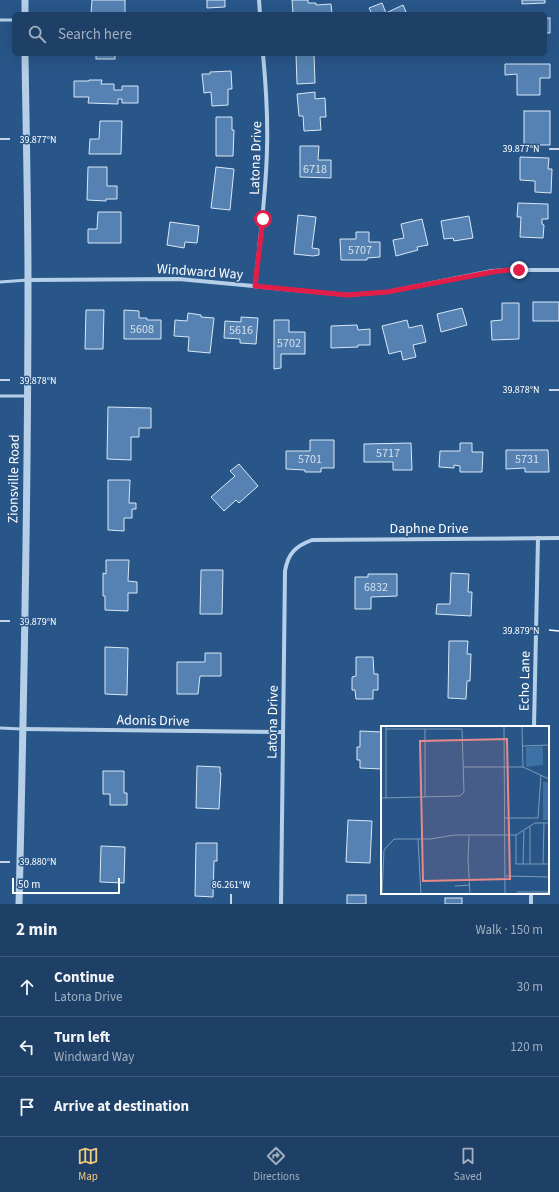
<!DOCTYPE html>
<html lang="en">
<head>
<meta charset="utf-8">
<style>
  :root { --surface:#1e4067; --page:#26476d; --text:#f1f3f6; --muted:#a1afc0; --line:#3c597b; --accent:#f1ca7c }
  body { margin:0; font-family:"Source Sans 3",sans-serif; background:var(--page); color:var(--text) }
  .scale { position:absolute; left:12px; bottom:10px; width:108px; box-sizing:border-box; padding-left:4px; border:2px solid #fff; border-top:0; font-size:11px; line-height:14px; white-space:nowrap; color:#fff; -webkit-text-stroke:3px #285689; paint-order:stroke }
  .stop { position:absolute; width:12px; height:12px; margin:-9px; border:3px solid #e11d48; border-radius:50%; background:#fff }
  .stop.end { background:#e11d48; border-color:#fff; box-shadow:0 1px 4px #0008 }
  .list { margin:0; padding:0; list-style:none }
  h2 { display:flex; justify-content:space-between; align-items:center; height:52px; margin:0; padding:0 16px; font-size:17px }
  h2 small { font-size:13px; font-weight:400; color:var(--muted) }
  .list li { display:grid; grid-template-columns:26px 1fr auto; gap:12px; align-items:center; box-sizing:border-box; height:60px; padding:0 16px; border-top:1px solid var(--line) }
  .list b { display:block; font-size:15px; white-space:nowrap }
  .list p { margin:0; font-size:13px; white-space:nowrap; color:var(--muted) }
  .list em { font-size:13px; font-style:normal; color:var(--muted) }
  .icon { flex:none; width:22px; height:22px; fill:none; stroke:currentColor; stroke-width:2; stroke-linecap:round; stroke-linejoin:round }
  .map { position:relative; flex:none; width:559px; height:904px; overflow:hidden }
  .search { position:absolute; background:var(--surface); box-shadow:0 4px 16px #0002; left:12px; right:12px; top:12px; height:44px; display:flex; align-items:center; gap:10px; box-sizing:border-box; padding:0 14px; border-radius:6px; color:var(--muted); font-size:15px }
  .sheet { height:232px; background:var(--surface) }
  nav { display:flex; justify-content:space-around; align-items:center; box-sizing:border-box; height:56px; border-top:1px solid var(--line); background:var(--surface); font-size:11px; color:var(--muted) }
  nav a { display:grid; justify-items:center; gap:2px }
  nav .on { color:var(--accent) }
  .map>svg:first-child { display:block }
  .building { fill:#5582b2; stroke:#d9e8f7 }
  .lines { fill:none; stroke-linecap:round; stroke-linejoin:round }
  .service { stroke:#b5cfe9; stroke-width:3 }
  .minor { stroke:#b5cfe9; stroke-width:4 }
  .tertiary { stroke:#b5cfe9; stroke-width:7 }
  .route { stroke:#e11d48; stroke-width:5 }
  .ticks { fill:none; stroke:#fff; stroke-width:1.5 }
  .labels { text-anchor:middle; stroke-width:3; stroke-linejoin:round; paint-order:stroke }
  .number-label { font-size:12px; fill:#d4e0ec }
  .street-label { font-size:14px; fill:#fff; stroke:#285689 }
  .inset-road { fill:none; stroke:#7e9ab8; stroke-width:1 }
  .view { fill:#e88989; fill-opacity:0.15; stroke:#e88989; stroke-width:2 }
  .inset-edge { fill:none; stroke:#fff; stroke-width:2 }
  .ticks-label { font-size:10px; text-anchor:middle; fill:#fff; stroke:#285689; stroke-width:3; stroke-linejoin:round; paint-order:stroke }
</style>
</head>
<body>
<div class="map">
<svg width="559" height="904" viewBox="0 0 559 904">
  <rect width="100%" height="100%" fill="#285689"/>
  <g class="building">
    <path d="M92,0H125V14H91Z"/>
    <path d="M207,0H225V7L207,8Z"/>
    <path d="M292,0H308V3H316V5L331,4L332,14H293Z"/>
    <path d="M522,0H545V3L522,4Z"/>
    <path d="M382,3L386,13L403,5L407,14H372L369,8Z"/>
    <rect x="545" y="18" width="5" height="15"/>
    <rect x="96" y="54" width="19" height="5"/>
    <path d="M296,54H314L315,83L297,84Z"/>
    <path d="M505,64H550V78H540V95H517V74L505,75Z"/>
    <path d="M231,71L232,89H228V105L212,106L211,92L204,93L202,74H210V72Z"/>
    <path d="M89,80H102L101,84H114V90H122V86H138V103H122V99H118V104L88,103L89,97H74V81H89Z"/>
    <path d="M315,92V99L325,98L326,117H320L321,130L304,131L303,116H299L297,94Z"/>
    <rect x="524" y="111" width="26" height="34"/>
    <path d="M216,117H232V130H234L233,156H216Z"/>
    <path d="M100,121H122L121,154H89L90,139H99Z"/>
    <path d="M300,146H319L318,160H331V178L300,177Z"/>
    <path d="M520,157L549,158L548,169H552L551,193L535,192V181L520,180Z"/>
    <path d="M88,167H107V186H117V199H106V201L87,200Z"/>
    <path d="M216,167L234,169L230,210L211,208Z"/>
    <path d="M518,203L548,204V219H542V224L544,225L543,238L520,237L521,217H517Z"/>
    <path d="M98,212H121V243H88V229H97Z"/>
    <path d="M298,215L316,217L312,248L319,249V255L313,256L294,254Z"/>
    <path d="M469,216L473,238L454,241L453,238L444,239L441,221Z"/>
    <path d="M422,219L428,245L417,247L418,250L396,256L393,240L404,238L401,224Z"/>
    <path d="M170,222L199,226L197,243L185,242L184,248L167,245Z"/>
    <path d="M356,232H369V242H380V257L367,258V260H341L340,239H356Z"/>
    <rect x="533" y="302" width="26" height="19"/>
    <path d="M502,303H519V339L492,340L491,321L502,320Z"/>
    <path d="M462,308L467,325L441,332L437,314Z"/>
    <path d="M86,310H104L103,349H85Z"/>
    <path d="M124,310L139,311V318H147V320H161V339H124Z"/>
    <path d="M188,313L201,315V317L214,318L210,353L188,351L189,337L174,336L175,320L187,321Z"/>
    <path d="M241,317L258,318L256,344L240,343V339L224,338L225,321L241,322Z"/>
    <path d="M274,320H289V332H305V354H281V368L274,369Z"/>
    <path d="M407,320L409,328L422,325L426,342L413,345L416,357L403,360L401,351L389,354L382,326Z"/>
    <path d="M357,325L358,330L370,329V345H358V347L331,348V326Z"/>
    <path d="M108,407L151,408V428H139V437H131V460L107,459Z"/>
    <path d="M310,440H334V468H321V472H305V470L286,469V451H310Z"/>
    <path d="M411,443L412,470H393V462H364V444Z"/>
    <path d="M460,443H472V452H483L482,472H460V466L454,465V468L439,467L440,451H460Z"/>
    <path d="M506,450H548L549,472H525V468L506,469Z"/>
    <path d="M239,464L258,486L239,503L236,500L224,511L211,497L235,476L230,471Z"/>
    <path d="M108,480H130L129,503H136V509H132V518H124V531L108,530Z"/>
    <path d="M106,560H129L128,581L137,582V593H128V611L105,610V596H103V573L106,574Z"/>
    <path d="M201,570H223L222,614H200Z"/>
    <path d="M451,573L469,574L468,592H472L471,616L436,614L437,604H450Z"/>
    <path d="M368,574H397V596L371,597V609H355V577H368Z"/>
    <path d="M449,641H468L467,654H471L470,681H467L466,699L448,698Z"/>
    <path d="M105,647L128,648L127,695L105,694Z"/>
    <path d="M205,653H221V676H200L198,694H177V662H205Z"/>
    <path d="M356,657H373L374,674H378V690H373V699H356L355,690H352V677L356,676Z"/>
    <path d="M360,731L382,732V769L360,768V760H357V747H360Z"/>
    <path d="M197,766L220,767V773H221L219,809L196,808Z"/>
    <path d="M103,771H124V793H127V805H110V794H103Z"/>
    <path d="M348,820L372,821L370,863L346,862Z"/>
    <path d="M196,843H217V861H214L213,897L195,896Z"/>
    <path d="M101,846L125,847L124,883L100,882Z"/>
    <rect x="347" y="895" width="19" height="9"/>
    <rect x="445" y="898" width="17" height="6"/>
  </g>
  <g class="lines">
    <g class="service">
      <path d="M0,20H14"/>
      <path d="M0,282L28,280"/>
      <path d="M0,396H27"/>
      <path d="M0,728L22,729"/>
    </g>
    <g class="minor">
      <path d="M259,0L260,14"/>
      <path d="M28,280L179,279L347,295L387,292L492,271L508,270H559"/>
      <path d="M255,286C260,240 266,195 267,149C268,117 266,86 263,54"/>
      <path d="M534,727L538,538"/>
      <path d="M24,729L282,732"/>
      <path d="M281,904L285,571C288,553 296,546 312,540L559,538"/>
      <path d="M531,904V893"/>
    </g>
    <g class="tertiary">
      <path d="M25,14V0"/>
      <path d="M19,904C24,696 28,488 28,280C28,205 26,129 25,54"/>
    </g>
  </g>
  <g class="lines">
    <path class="route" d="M263,219L255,286L347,295L387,292L492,272L508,270H519"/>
  </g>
  <path class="ticks" d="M0,139H10M549,149H559M0,380H10M549,390H559M0,621H10M549,630L559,631M0,862H10M231,904V894"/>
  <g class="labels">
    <g class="number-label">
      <text x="315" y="173">6718</text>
      <text x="360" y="254">5707</text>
      <text x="142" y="333">5608</text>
      <text x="241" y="334">5616</text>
      <text x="289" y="347">5702</text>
      <text x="388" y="457">5717</text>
      <text x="310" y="463">5701</text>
      <text x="527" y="463">5731</text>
      <text x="376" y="591">6832</text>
    </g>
    <g class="street-label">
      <text transform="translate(255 158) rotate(-88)" y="5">Latona Drive</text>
      <text transform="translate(200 271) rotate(4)" y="5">Windward Way</text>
      <text transform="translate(13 479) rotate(-89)" y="5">Zionsville Road</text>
      <text x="429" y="533">Daphne Drive</text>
      <text transform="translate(524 681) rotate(-89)" y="5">Echo Lane</text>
      <text transform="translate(153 720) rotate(1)" y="5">Adonis Drive</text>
      <text transform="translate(272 722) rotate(-89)" y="5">Latona Drive</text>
    </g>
  </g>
  <g transform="translate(381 726)">
    <rect width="168" height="168" fill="#285689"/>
    <path d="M162,20V39L145,41V21ZM168,56V94H162V56Z" fill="#3d71a5"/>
    <path class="inset-road" d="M123,0L124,168M141,0L142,41M142,20L168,19M83,41H142L168,53M44,71V3M0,72L79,70L83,66L81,3H5M5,72V0M123,92H157L160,49M149,101V138M135,109V138H168M88,110L87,133L89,168M37,113L40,168M142,138L143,105M162,138L163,97M125,150L168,151M74,160L89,159M136,166H168M1,168L3,124L13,113H49L74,109H135L154,97H168"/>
    <path class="view" d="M126,13L129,153L42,155L39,15Z"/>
    <rect width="168" height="168" class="inset-edge"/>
  </g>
  <g class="ticks-label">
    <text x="38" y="143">39.877°N</text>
    <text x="521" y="152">39.877°N</text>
    <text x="38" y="384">39.878°N</text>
    <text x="521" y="393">39.878°N</text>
    <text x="38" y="625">39.879°N</text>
    <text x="521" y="634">39.879°N</text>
    <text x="38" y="865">39.880°N</text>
    <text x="231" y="888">86.261°W</text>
  </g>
</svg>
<div class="scale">50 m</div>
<div class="stop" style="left:263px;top:219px"></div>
<div class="stop end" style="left:519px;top:270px"></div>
<div class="search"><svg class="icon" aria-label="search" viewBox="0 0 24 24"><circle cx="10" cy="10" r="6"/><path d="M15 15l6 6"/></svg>Search here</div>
</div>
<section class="sheet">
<h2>2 min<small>Walk · 150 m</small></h2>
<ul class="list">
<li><svg class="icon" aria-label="ahead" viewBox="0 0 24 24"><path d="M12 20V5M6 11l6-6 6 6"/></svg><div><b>Continue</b><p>Latona Drive</p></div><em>30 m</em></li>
<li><svg class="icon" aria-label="left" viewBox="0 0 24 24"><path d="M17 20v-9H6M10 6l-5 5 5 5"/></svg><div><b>Turn left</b><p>Windward Way</p></div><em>120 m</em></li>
<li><svg class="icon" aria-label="arrive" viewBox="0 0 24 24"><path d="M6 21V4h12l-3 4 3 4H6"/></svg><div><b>Arrive at destination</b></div></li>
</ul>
</section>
<nav>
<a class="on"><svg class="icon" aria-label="map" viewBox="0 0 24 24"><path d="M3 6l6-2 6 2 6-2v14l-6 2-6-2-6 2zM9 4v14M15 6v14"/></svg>Map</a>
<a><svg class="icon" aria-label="directions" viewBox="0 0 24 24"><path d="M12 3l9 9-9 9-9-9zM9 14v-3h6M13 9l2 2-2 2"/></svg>Directions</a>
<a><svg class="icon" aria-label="saved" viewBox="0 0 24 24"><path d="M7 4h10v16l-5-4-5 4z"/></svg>Saved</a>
</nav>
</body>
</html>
